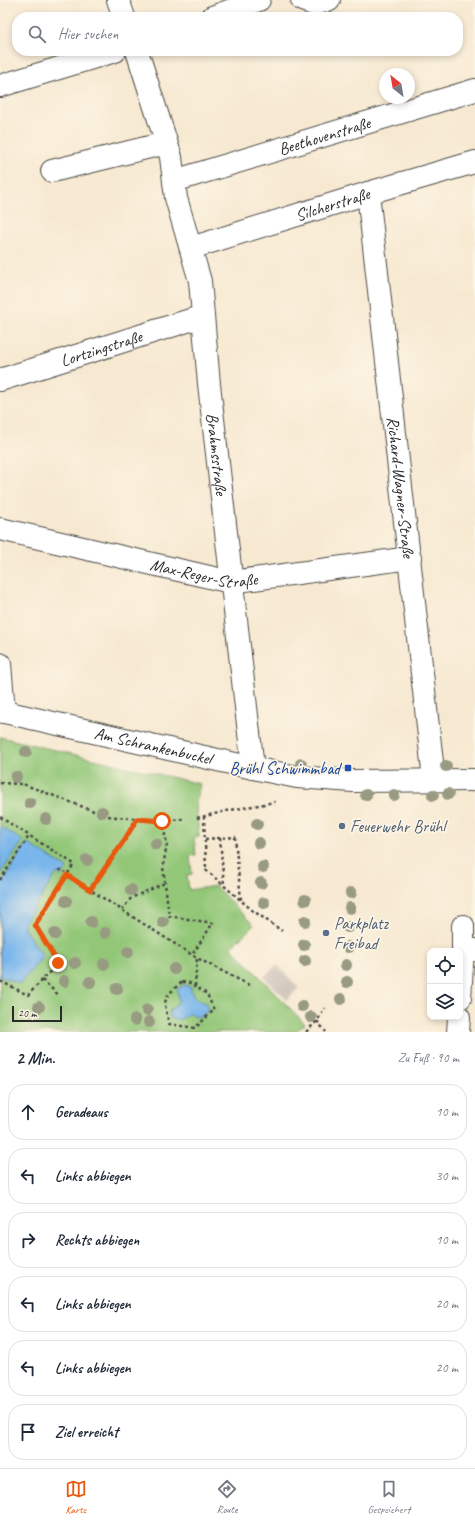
<!DOCTYPE html>
<html lang="de">
<head>
<meta charset="utf-8">
<style>
  :root { --surface:#fff; --page:#f6f6f7; --text:#1f2937; --muted:#747a83; --line:#e0e1e3; --accent:#ea580c }
  body { margin:0; font-family:Caveat,sans-serif; background:var(--page); color:var(--text) }
  .controls { position:absolute; right:12px; bottom:12px; display:grid; overflow:hidden; border-radius:8px; box-shadow:0 2px 6px #0003 }
  .controls button { width:36px; height:36px; display:grid; place-items:center; padding:0; border:0; border-bottom:1px solid var(--line); background:var(--surface); color:var(--text); font:20px sans-serif }
  .compass { position:absolute; left:379px; top:68px; width:36px; height:36px; border-radius:50%; background:var(--surface); box-shadow:0 2px 6px #0003; rotate:329deg }
  .scale { position:absolute; left:12px; bottom:10px; width:50px; box-sizing:border-box; padding-left:4px; border:2px solid #2b2b2b; border-top:0; font-size:11px; line-height:14px; white-space:nowrap; color:#2b2b2b; -webkit-text-stroke:3px #fcf5e5; paint-order:stroke }
  .stop { position:absolute; width:12px; height:12px; margin:-9px; border:3px solid #ea580c; border-radius:50%; background:#fff }
  .stop.end { background:#ea580c; border-color:#fff; box-shadow:0 1px 4px #0008 }
  .list { margin:0; padding:0; list-style:none }
  h2 { display:flex; justify-content:space-between; align-items:center; height:52px; margin:0; padding:0 16px; font-size:17px }
  h2 small { font-size:13px; font-weight:400; color:var(--muted) }
  .list li { display:grid; grid-template-columns:26px 1fr auto; gap:12px; align-items:center; box-sizing:border-box; height:56px; margin:0 8px 8px; padding:0 8px; border:1px solid var(--line); border-radius:16px }
  .list b { display:block; font-size:15px; white-space:nowrap }
  .list em { font-size:13px; font-style:normal; color:var(--muted) }
  .icon { flex:none; width:22px; height:22px; fill:none; stroke:currentColor; stroke-width:2; stroke-linecap:round; stroke-linejoin:round }
  .map { position:relative; flex:none; width:475px; height:1032px; overflow:hidden }
  .search { position:absolute; background:var(--surface); box-shadow:0 2px 6px #0003; left:12px; right:12px; top:12px; height:44px; display:flex; align-items:center; gap:10px; box-sizing:border-box; padding:0 14px; border-radius:16px; color:var(--muted); font-size:15px }
  .sheet { height:436px; background:var(--surface) }
  nav { display:flex; justify-content:space-around; align-items:center; box-sizing:border-box; height:56px; border-top:1px solid var(--line); background:var(--surface); font-size:11px; color:var(--muted) }
  nav a { display:grid; justify-items:center; gap:2px }
  nav .on { color:var(--accent) }
  .map>svg:first-child { display:block }
  .industrial { fill:#cec2b9 }
  .green { fill:#93c778; stroke:#5f7952 }
  .water { fill:#79b6ec; stroke:#52708c }
  .lines { fill:none; stroke-linecap:round; stroke-linejoin:round }
  .minor-casing { stroke:#4a4844; stroke-width:24 }
  .path { stroke:#4a4844; stroke-width:2.5; stroke-dasharray:3 3; stroke-linecap:butt }
  .minor { stroke:#fff; stroke-width:22 }
  .tree { fill:#989a82 }
  .route { stroke:#ea580c; stroke-width:5 }
  .transit-dot { fill:#1a4fb4; stroke:#fcf5e5; stroke-width:1.5 }
  .service-dot { fill:#5c6f8a; stroke:#fcf5e5; stroke-width:1.5 }
  .labels { text-anchor:middle; stroke-width:3.5; stroke-linejoin:round; paint-order:stroke }
  .street-label { font-size:17px; fill:#2b2b2b; stroke:#fcf5e5 }
  .transit-label { font-size:17px; fill:#164399; stroke:#fcf5e5; text-anchor:end }
  .service-label { font-size:17px; fill:#4e5e75; stroke:#fcf5e5; text-anchor:start }
</style>
</head>
<body>
<div class="map">
<svg width="475" height="1032" viewBox="0 0 475 1032">
  <rect width="100%" height="100%" fill="#fcf5e5"/>
  <filter id="ink" filterUnits="userSpaceOnUse"><feTurbulence type="fractalNoise" baseFrequency=".025" numOctaves="2"/><feDisplacementMap in="SourceGraphic" scale="8" xChannelSelector="R" yChannelSelector="G"/><feConvolveMatrix kernelMatrix="1 2 1 2 8 2 1 2 1" color-interpolation-filters="sRGB"/></filter>
  <filter id="wash" filterUnits="userSpaceOnUse"><feTurbulence type="fractalNoise" baseFrequency=".012" numOctaves="4" result="noise"/><feDisplacementMap in="SourceGraphic" scale="16" xChannelSelector="R" yChannelSelector="G"/><feGaussianBlur stdDeviation="0.9" result="paint"/><feColorMatrix in="noise" values="0 0 0 0 0 0 0 0 0 0 0 0 0 0 0 0 0 1.4 0 .05"/><feComposite in="paint" operator="in"/></filter>
  <g filter="url(#wash)">
    <rect width="100%" height="100%" fill="#f7e9d1"/>
    <path class="industrial" d="M277,965L299,988L287,1000L264,977Z"/>
    <path class="green" d="M0,737L200,784L196,803L199,837L194,838L196,855L190,856L192,874L187,875L189,890L215,886L254,925L231,947L305,1024L295,1032H0Z"/>
    <g class="water">
      <path d="M0,826L23,841L0,874Z"/>
      <path d="M27,843L67,868L62,876L57,873L24,923V929L43,956L20,984L0,976V884Z"/>
      <path d="M183,985L191,987C192,999 196,1000 206,1003L208,1011L200,1017L193,1016L191,1013L179,1020L170,1018L169,1011L176,1005L179,1000L177,990Z"/>
    </g>
  </g>
  <g filter="url(#ink)">
    <g class="lines">
      <g class="minor-casing">
        <g id="minor">
          <path d="M118,0L124,17"/>
          <path d="M302,0L313,4L329,0"/>
          <path d="M212,17L259,0"/>
          <path id="s1" d="M137,51L171,157L176,198L200,281L209,384L253,768"/>
          <path d="M0,86L115,51"/>
          <path d="M52,171L166,143"/>
          <path id="s2" d="M174,181L475,90"/>
          <path id="s3" d="M368,193L434,780"/>
          <path id="s4" d="M191,248L368,193L475,162"/>
          <path id="s5" d="M0,380L203,316"/>
          <path id="s6" d="M0,529L231,582L410,558"/>
          <path d="M0,664L4,712"/>
          <path id="s7" d="M0,711L253,768L297,777L353,781L475,780"/>
          <path d="M463,949V926"/>
          <path d="M460,998L463,949L475,950"/>
          <path d="M458,1032L459,1017"/>
        </g>
      </g>
      <g class="path">
        <path d="M0,783L23,784L107,816L162,821L183,819"/>
        <path d="M204,816L206,870L252,910L282,931"/>
        <path d="M0,817L74,864L35,925L58,963L28,995L0,981"/>
        <path d="M197,818L231,810L275,802"/>
        <path d="M162,821L167,844L163,867L169,916L213,923L192,955"/>
        <path d="M220,838L224,885"/>
        <path d="M205,839L235,837L241,900"/>
        <path d="M59,869L65,872"/>
        <path d="M67,875L197,958L251,986"/>
        <path d="M0,880L29,836"/>
        <path d="M90,890L125,839L137,819"/>
        <path d="M122,910L131,898L165,883"/>
        <path d="M42,980L60,996"/>
        <path d="M182,982L190,983L207,994L214,1010L195,1028L169,1024C163,999 162,999 182,982Z"/>
        <path d="M195,986L197,958"/>
        <path d="M317,1021L326,1032"/>
        <path d="M306,1032L317,1021L325,1008"/>
      </g>
      <use href="#minor" class="minor"/>
    </g>
    <g class="tree">
      <circle cx="26" cy="752" r="6"/>
      <circle cx="301" cy="764" r="6"/>
      <circle cx="446" cy="766" r="6"/>
      <circle cx="16" cy="777" r="6"/>
      <circle cx="448" cy="794" r="6"/>
      <circle cx="366" cy="795" r="6"/>
      <circle cx="394" cy="795" r="6"/>
      <circle cx="433" cy="795" r="6"/>
      <circle cx="30" cy="803" r="6"/>
      <circle cx="102" cy="812" r="6"/>
      <circle cx="46" cy="819" r="6"/>
      <circle cx="257" cy="824" r="6"/>
      <circle cx="259" cy="843" r="6"/>
      <circle cx="156" cy="844" r="6"/>
      <circle cx="87" cy="860" r="6"/>
      <circle cx="263" cy="867" r="6"/>
      <circle cx="261" cy="883" r="6"/>
      <circle cx="131" cy="890" r="6"/>
      <circle cx="351" cy="893" r="6"/>
      <circle cx="305" cy="900" r="6"/>
      <circle cx="66" cy="901" r="6"/>
      <circle cx="264" cy="903" r="6"/>
      <circle cx="350" cy="908" r="6"/>
      <circle cx="305" cy="921" r="6"/>
      <circle cx="91" cy="922" r="6"/>
      <circle cx="163" cy="922" r="6"/>
      <circle cx="348" cy="927" r="6"/>
      <circle cx="105" cy="933" r="6"/>
      <circle cx="55" cy="934" r="6"/>
      <circle cx="304" cy="945" r="6"/>
      <circle cx="348" cy="947" r="6"/>
      <circle cx="128" cy="952" r="6"/>
      <circle cx="305" cy="961" r="6"/>
      <circle cx="75" cy="963" r="6"/>
      <circle cx="104" cy="964" r="6"/>
      <circle cx="346" cy="965" r="6"/>
      <circle cx="174" cy="969" r="6"/>
      <circle cx="64" cy="981" r="6"/>
      <circle cx="90" cy="982" r="6"/>
      <circle cx="347" cy="982" r="6"/>
      <circle cx="117" cy="989" r="6"/>
      <circle cx="341" cy="999" r="6"/>
      <circle cx="302" cy="1006" r="6"/>
      <circle cx="39" cy="1007" r="6"/>
      <circle cx="147" cy="1010" r="6"/>
      <circle cx="311" cy="1017" r="6"/>
      <circle cx="135" cy="1020" r="6"/>
      <circle cx="149" cy="1022" r="6"/>
    </g>
  </g>
  <g class="lines" filter="url(#ink)">
    <path class="route" d="M58,963L35,925L67,875L90,890L125,839L137,819L162,821"/>
  </g>
  <rect class="transit-dot" x="344" y="764" width="8" height="8" rx="2"/>
  <g class="service-dot">
    <circle cx="342" cy="826" r="4"/>
    <circle cx="326" cy="933" r="4"/>
  </g>
  <g class="labels">
    <g class="street-label">
      <text dy="6" stroke="none"><textPath href="#s2" startOffset="157">Beethovenstraße</textPath></text>
      <text dy="6" stroke="none"><textPath href="#s4" startOffset="148">Silcherstraße</textPath></text>
      <text dy="6" stroke="none"><textPath href="#s5" startOffset="106">Lortzingstraße</textPath></text>
      <text dy="6" stroke="none"><textPath href="#s1" startOffset="413">Brahmsstraße</textPath></text>
      <text dy="6" stroke="none"><textPath href="#s3" startOffset="296">Richard-Wagner-Straße</textPath></text>
      <text dy="6" stroke="none"><textPath href="#s6" startOffset="209">Max-Reger-Straße</textPath></text>
      <text dy="6" stroke="none"><textPath href="#s7" startOffset="157">Am Schrankenbuckel</textPath></text>
    </g>
    <g class="transit-label">
      <text x="340" y="774">Brühl Schwimmbad</text>
    </g>
    <g class="service-label">
      <text x="350" y="832">Feuerwehr Brühl</text>
      <text x="334" y="929">Parkplatz<tspan x="334" dy="20">Freibad</tspan></text>
    </g>
  </g>
</svg>
<div class="controls">
<button><svg class="icon" aria-label="locate" viewBox="0 0 24 24"><circle cx="12" cy="12" r="6"/><path d="M12 2v4M12 18v4M2 12h4M18 12h4"/></svg></button>
<button><svg class="icon" aria-label="layers" viewBox="0 0 24 24"><path d="M12 4l9 5-9 5-9-5zM3 14l9 5 9-5"/></svg></button>
</div>
<svg class="compass" viewBox="-18 -18 36 36"><path d="M0-13l5 13h-10z" fill="#e53935"/><path d="M0 13l5-13h-10z" fill="#747a83"/></svg>
<div class="scale">20 m</div>
<div class="stop" style="left:162px;top:821px"></div>
<div class="stop end" style="left:58px;top:963px"></div>
<div class="search"><svg class="icon" aria-label="search" viewBox="0 0 24 24"><circle cx="10" cy="10" r="6"/><path d="M15 15l6 6"/></svg>Hier suchen</div>
</div>
<section class="sheet">
<h2>2 Min.<small>Zu Fuß · 90 m</small></h2>
<ul class="list">
<li><svg class="icon" aria-label="ahead" viewBox="0 0 24 24"><path d="M12 20V5M6 11l6-6 6 6"/></svg><div><b>Geradeaus</b></div><em>10 m</em></li>
<li><svg class="icon" aria-label="left" viewBox="0 0 24 24"><path d="M17 20v-9H6M10 6l-5 5 5 5"/></svg><div><b>Links abbiegen</b></div><em>30 m</em></li>
<li><svg class="icon" aria-label="right" viewBox="0 0 24 24"><path d="M7 20v-9h11M14 6l5 5-5 5"/></svg><div><b>Rechts abbiegen</b></div><em>10 m</em></li>
<li><svg class="icon" aria-label="left" viewBox="0 0 24 24"><path d="M17 20v-9H6M10 6l-5 5 5 5"/></svg><div><b>Links abbiegen</b></div><em>20 m</em></li>
<li><svg class="icon" aria-label="left" viewBox="0 0 24 24"><path d="M17 20v-9H6M10 6l-5 5 5 5"/></svg><div><b>Links abbiegen</b></div><em>20 m</em></li>
<li><svg class="icon" aria-label="arrive" viewBox="0 0 24 24"><path d="M6 21V4h12l-3 4 3 4H6"/></svg><div><b>Ziel erreicht</b></div></li>
</ul>
</section>
<nav>
<a class="on"><svg class="icon" aria-label="map" viewBox="0 0 24 24"><path d="M3 6l6-2 6 2 6-2v14l-6 2-6-2-6 2zM9 4v14M15 6v14"/></svg>Karte</a>
<a><svg class="icon" aria-label="directions" viewBox="0 0 24 24"><path d="M12 3l9 9-9 9-9-9zM9 14v-3h6M13 9l2 2-2 2"/></svg>Route</a>
<a><svg class="icon" aria-label="saved" viewBox="0 0 24 24"><path d="M7 4h10v16l-5-4-5 4z"/></svg>Gespeichert</a>
</nav>
</body>
</html>
